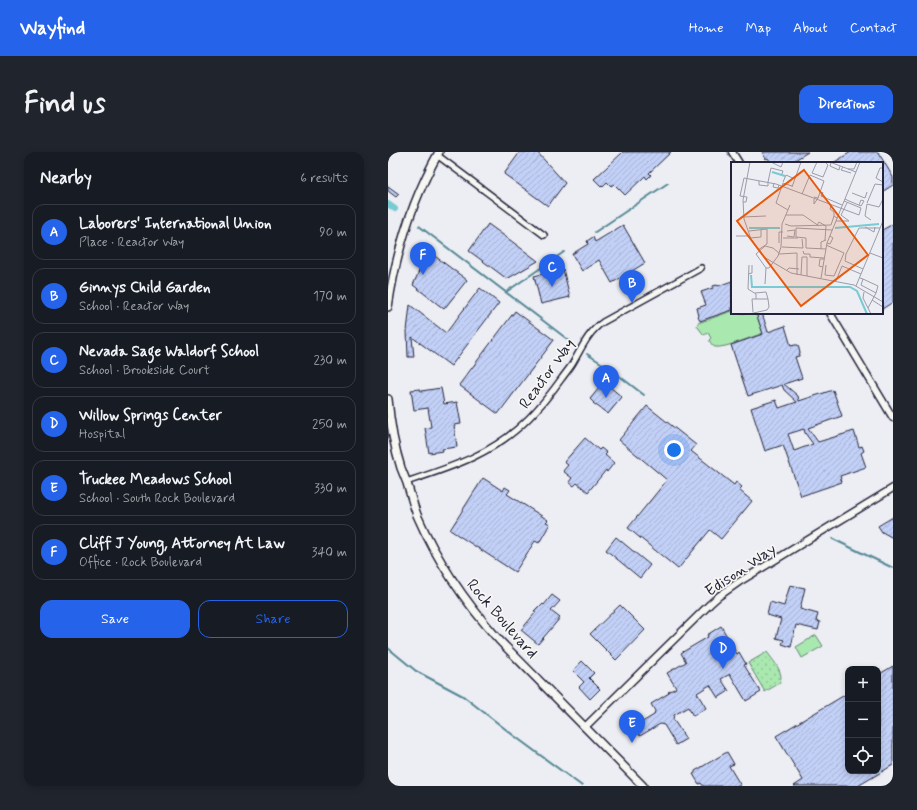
<!DOCTYPE html>
<html lang="en">
<head>
<meta charset="utf-8">
<style>
  :root { --surface:#171b24; --page:#20242c; --text:#f1f3f6; --muted:#9ea1a6; --line:#363941; --accent:#2563eb }
  body { margin:0; font-family:Mynerve,sans-serif; background:var(--page); color:var(--text) }
  .controls { position:absolute; right:12px; bottom:12px; display:grid; overflow:hidden; border-radius:8px; box-shadow:0 2px 6px #0003 }
  .controls button { width:36px; height:36px; display:grid; place-items:center; padding:0; border:0; border-bottom:1px solid var(--line); background:var(--surface); color:var(--text); font:20px sans-serif }
  .you { position:absolute; left:286px; top:298px; width:14px; height:14px; margin:-10px; border:3px solid #fff; border-radius:50%; background:#1a73e8; box-shadow:0 0 0 6px #1a73e833 }
  .badge { display:grid; place-items:center; width:26px; height:26px; border-radius:50%; background:var(--accent); color:#fff; font-size:13px; font-weight:700 }
  .pin { position:absolute; translate:-50% -33px; filter:drop-shadow(0 1px 2px #0008) }
  .pin::after { content:''; position:absolute; top:21px; width:14px; height:12px; background:inherit; clip-path:polygon(0 0,100% 0,50% 100%) }
  .list { margin:0; padding:0; list-style:none }
  h2 { display:flex; justify-content:space-between; align-items:center; height:52px; margin:0; padding:0 16px; font-size:17px }
  h2 small { font-size:13px; font-weight:400; color:var(--muted) }
  .list li { display:grid; grid-template-columns:26px 1fr auto; gap:12px; align-items:center; box-sizing:border-box; height:56px; margin:0 8px 8px; padding:0 8px; border:1px solid var(--line); border-radius:12px }
  .list b { display:block; font-size:15px; white-space:nowrap }
  .list p { margin:0; font-size:13px; white-space:nowrap; color:var(--muted) }
  .list em { font-size:13px; font-style:normal; color:var(--muted) }
  .actions { display:flex; gap:8px; padding:12px 16px }
  .actions a { flex:1; padding:9px 0; border:1px solid var(--accent); border-radius:12px; text-align:center; font-size:14px; color:var(--accent) }
  .actions .main { background:var(--accent); color:#fff }
  .icon { flex:none; width:22px; height:22px; fill:none; stroke:currentColor; stroke-width:2; stroke-linecap:round; stroke-linejoin:round }
  .map { position:relative; flex:none; width:505px; height:634px; overflow:hidden; border-radius:12px }
  header { display:flex; align-items:center; gap:24px; box-sizing:border-box; height:56px; padding:0 20px; background:var(--accent); color:#fff }
  header strong { font-size:19px }
  nav { display:flex; gap:22px; margin-inline-start:auto; font-size:14px }
  .intro { display:flex; align-items:center; justify-content:space-between; box-sizing:border-box; height:96px; padding:0 24px }
  h1 { margin:0; font-size:28px }
  .button { padding:10px 18px; border-radius:12px; background:var(--accent); color:#fff; font-size:14px; font-weight:700 }
  main { display:flex; gap:24px; padding:0 24px }
  aside { flex:1; background:var(--surface); border-radius:12px; box-shadow:0 2px 6px #0003 }
  .map>svg:first-child { display:block }
  .green { fill:#a9e8af; stroke:#668575 }
  .park { fill:url(#park-dots); stroke:#668575 }
  .lines { fill:none; stroke-linecap:round; stroke-linejoin:round }
  .stream { stroke:#568796; stroke-width:2 }
  .canal { stroke:#79cad2; stroke-width:6 }
  .building { fill:url(#building-hatch); stroke:#22223b; fill-rule:evenodd }
  .minor-casing { stroke:#22223b; stroke-width:8 }
  .tertiary-casing { stroke:#22223b; stroke-width:9 }
  .secondary-casing { stroke:#22223b; stroke-width:10 }
  .minor { stroke:#f6f6f2; stroke-width:5 }
  .tertiary { stroke:#f6f6f2; stroke-width:6 }
  .secondary { stroke:#f6f6f2; stroke-width:7 }
  .labels { text-anchor:middle; stroke-width:3.5; stroke-linejoin:round; paint-order:stroke }
  .street-label { font-size:16px; fill:#22223b; stroke:#f6f6f2 }
  .inset-river { fill:none; stroke:#79cad2; stroke-width:2 }
  .inset-road { fill:none; stroke:#9b9ca9; stroke-width:1 }
  .view { fill:#e8590c; fill-opacity:0.15; stroke:#e8590c; stroke-width:2 }
  .inset-edge { fill:none; stroke:#22223b; stroke-width:2 }
</style>
</head>
<body>
<header>
<strong>Wayfind</strong>
<nav><a>Home</a><a>Map</a><a>About</a><a>Contact</a></nav>
</header>
<div class="intro"><h1>Find us</h1><a class="button">Directions</a></div>
<main>
<aside>
<h2>Nearby<small>6 results</small></h2>
<ul class="list">
<li><span class="badge">A</span><div><b>Laborers' International Union</b><p>Place · Reactor Way</p></div><em>90 m</em></li>
<li><span class="badge">B</span><div><b>Ginnys Child Garden</b><p>School · Reactor Way</p></div><em>170 m</em></li>
<li><span class="badge">C</span><div><b>Nevada Sage Waldorf School</b><p>School · Brookside Court</p></div><em>230 m</em></li>
<li><span class="badge">D</span><div><b>Willow Springs Center</b><p>Hospital</p></div><em>250 m</em></li>
<li><span class="badge">E</span><div><b>Truckee Meadows School</b><p>School · South Rock Boulevard</p></div><em>330 m</em></li>
<li><span class="badge">F</span><div><b>Cliff J Young, Attorney At Law</b><p>Office · Rock Boulevard</p></div><em>340 m</em></li>
</ul>
<div class="actions"><a class="main">Save</a><a>Share</a></div>
</aside>
<div class="map">
<svg width="505" height="634" viewBox="0 0 505 634">
  <defs>
    <pattern id="park-dots" width="8" height="8" patternUnits="userSpaceOnUse"><rect width="8" height="8" fill="#a9e8af"/><path d="M2 2h.1M6 6h.1" fill="none" stroke="#91c797" stroke-width="1.8" stroke-linecap="round"/></pattern>
    <pattern id="building-hatch" width="6" height="6" patternUnits="userSpaceOnUse"><rect width="6" height="6" fill="#c2d0f7"/><path d="M-1 1l2-2M0 6l6-6M5 7l2-2" fill="none" stroke="#a6b2d5"/></pattern>
  </defs>
  <rect width="100%" height="100%" fill="#eceef3"/>
  <filter id="ink" filterUnits="userSpaceOnUse"><feTurbulence type="fractalNoise" baseFrequency=".025" numOctaves="2"/><feDisplacementMap in="SourceGraphic" scale="8" xChannelSelector="R" yChannelSelector="G"/><feConvolveMatrix kernelMatrix="1 2 1 2 8 2 1 2 1" color-interpolation-filters="sRGB"/></filter>
  <g filter="url(#ink)">
    <g class="green">
      <path d="M344,159V161H368L375,181C366,184 336,197 327,195C324,194 323,191 321,188L323,186L320,181L316,183L309,174L310,171Z"/>
      <path d="M428,483L435,494L414,506L408,495Z"/>
    </g>
    <path class="park" d="M379,500C384,507 398,522 391,531C388,534 381,537 377,540L360,511Z"/>
    <g class="lines">
      <g class="stream">
        <path d="M31,74L183,190"/>
        <path d="M207,80L280,31"/>
        <path d="M118,140L176,100"/>
        <path d="M199,202L221,216L256,243"/>
        <path d="M445,387L505,416"/>
        <path d="M0,496L28,519L75,544L125,583L194,634"/>
      </g>
      <path class="canal" d="M0,52L7,57"/>
    </g>
    <g class="building">
      <path d="M132,0H149L177,31L160,54L116,22Z"/>
      <path d="M235,0H283L261,21L263,23L259,27L257,24L237,43L226,32L223,34L219,30L214,35L206,27Z"/>
      <path d="M374,0H420L402,11H383L380,6L378,7Z"/>
      <path d="M463,0H490L505,25V33L494,40V11H445Z"/>
      <path d="M0,34L11,42L8,45L0,39Z"/>
      <path d="M100,72L122,88L150,109L119,127L103,115L81,99Z"/>
      <path d="M505,72V150L494,157V78Z"/>
      <path d="M235,73L257,111L224,131L211,108L194,119L184,102L200,92L199,89L205,85L207,90Z"/>
      <path d="M40,99L79,128L56,157L25,133Z"/>
      <path d="M175,117L182,145L153,152L146,124Z"/>
      <path d="M344,129V158L312,169L310,165L311,164L309,156L318,153L313,140L325,136V134L329,133L330,134Z"/>
      <path d="M92,136L111,151L63,214L24,185L26,205H20L19,179L22,153L58,181Z"/>
      <path d="M127,159L166,188L110,262L71,233Z"/>
      <path d="M368,161H374L380,180L397,174L403,194L407,193H410L412,201L411,204L407,205L414,226L396,232L410,244L411,249L445,238L454,264L420,276L430,290L466,279L471,295L474,294L476,299L473,301L478,315L452,324L454,330L413,344L395,293L377,299L363,256L388,248L391,256L409,250L396,238L394,233L360,244L343,193L375,182ZM416,277L417,281L425,292L406,299L400,282Z"/>
      <path d="M216,230L234,245L220,262L205,251H206L202,247Z"/>
      <path d="M53,236L56,252L69,250L73,272L66,273L69,295L54,297L55,299L41,301L37,276L43,275L40,256L26,258L23,238L32,237L33,239Z"/>
      <path d="M259,254L308,293L303,299L346,333L348,330L354,335L351,338L364,349L333,387L322,378L290,417L240,376L279,328L231,288Z"/>
      <path d="M197,286L211,298L213,296L219,301L217,303L226,311L219,320L218,318L200,340L189,331L186,334L181,330L184,326L175,319L180,313L176,310Z"/>
      <path d="M95,326L115,339L117,335L122,338L119,342L160,368L158,370L162,372L151,391L147,389L127,420L62,378Z"/>
      <path d="M505,365V386L494,380L490,374Z"/>
      <path d="M228,385L262,413L252,426L218,398Z"/>
      <path d="M402,433L417,436L412,457L430,462L428,469L432,470L430,478L408,473L403,495L394,492L396,488L388,486L393,467L379,463L382,450L396,454Z"/>
      <path d="M164,443L172,449L163,459L172,466L150,492L133,478L148,460L146,459L151,454L152,455L155,452L156,453Z"/>
      <path d="M232,453L257,478L228,508L202,482Z"/>
      <path d="M333,474L349,502L351,500L358,512L356,513L373,540L358,549L342,522L333,527L341,539L330,546L322,533L309,541L318,556L305,564L300,555L286,563L285,567L298,587L288,593L276,573L272,572L252,584L246,575L266,563L267,559L263,552L281,541L280,540L288,536L279,521L298,510L293,501L320,485L319,483Z"/>
      <path d="M194,509L206,521L201,526L212,537L202,547L191,535L196,530L185,519Z"/>
      <path d="M505,514V613L470,634H406L415,628L388,584L460,541V619H490V523Z"/>
      <path d="M339,600L346,612L341,614L353,634H315L313,631L311,632L305,622L307,621V619Z"/>
    </g>
    <g class="lines">
      <g class="minor-casing">
        <g id="minor">
          <path d="M49,3L156,83"/>
          <path d="M18,330C64,315 106,302 141,266C153,254 164,240 174,226C177,222 180,218 183,214C193,198 199,181 215,170L313,116"/>
        </g>
      </g>
      <g class="tertiary-casing">
        <g id="tertiary">
          <path d="M344,0L351,11"/>
          <path d="M442,161L505,266"/>
          <path d="M197,575L322,452L331,444L351,430L505,336"/>
        </g>
      </g>
      <g class="secondary-casing">
        <g id="secondary">
          <path d="M0,155C8,101 24,48 51,0"/>
          <path d="M0,247C2,270 6,294 13,316C15,321 17,326 19,331C22,341 25,352 29,363C49,409 77,450 111,488L255,634"/>
        </g>
      </g>
      <use href="#minor" class="minor"/>
      <use href="#tertiary" class="tertiary"/>
      <use href="#secondary" class="secondary"/>
    </g>
  </g>
  <g class="labels">
    <g class="street-label">
      <text transform="translate(158 221) rotate(-54)" y="6">Reactor Way</text>
      <text transform="translate(352 417) rotate(-34)" y="6">Edison Way</text>
      <text transform="translate(115 466) rotate(49)" y="6">Rock Boulevard</text>
    </g>
  </g>
  <g transform="translate(343 10)">
    <rect width="152" height="152" fill="#eceef3"/>
    <path class="inset-river" d="M41,10L54,14M18,66H49M104,66L148,62M20,113L21,125H119L126,129L136,152"/>
    <path class="inset-road" d="M19,0L12,38L13,57L20,77L33,95L60,111L123,123L152,140M40,0L50,5L52,0M86,0L81,11L92,15L97,3L94,0M99,0L125,10M100,1L99,4L108,8L109,4M112,5L110,8L120,11M152,6H149L145,16L152,20M117,7H123L126,0M28,19V23L37,24V20M37,20L40,6L52,9L51,12M52,20L55,13L64,17M43,21L42,25L47,26L48,23M61,25L70,0M92,30L90,34L111,43M121,31L134,36L136,30M71,32L79,13L93,19L87,36M83,35L87,36L83,42V37M114,37L118,39L130,44L133,39L130,38L128,43M12,40H15L16,35L9,34L13,16L45,22L128,53L130,46L113,39M136,41L144,22L152,23M100,44L99,47L103,50V54M57,48L45,41L52,21L61,24M55,53H72L88,64M110,53L116,41M12,55L35,54M140,58L134,54L136,42L148,45L152,37M105,59H118L110,53M54,62L60,64L100,63M86,63L88,60L95,64L94,78M100,63L103,54L106,56M134,65L143,70L144,65M18,69L36,67V82L27,88M5,74H18M56,74L63,75L64,68L56,69M19,76L30,75V68M52,76H67M48,81V70H52M96,81L99,82L102,76L99,74M95,83L113,91L103,114L94,113L95,103M51,85L72,86L71,77M90,87V80L95,78M95,87L75,86V76L65,75V66L101,68M72,89L73,92H79V95L93,96M48,91L42,86L34,84L25,92L35,106H38L47,94L50,85L51,62L59,43M139,91L152,96M48,92L66,91V113M18,103L17,127L25,132V137H37L38,145L36,148L18,152M92,105L88,104L89,97H93M132,107L114,99L115,92L128,66H149M56,108L58,106L68,107M17,112L21,111V103M70,113L71,95H76V114M90,116L96,81L129,0M129,116L132,117L130,123L145,131L137,146M132,117L147,124L145,131M105,119L111,104L130,112M34,122L35,106M125,124L152,59M133,130L132,136L140,152M24,131L35,130L37,137M141,138L152,145M22,150L21,137H25"/>
    <path class="view" d="M73,8L137,93L70,144L6,59Z"/>
    <rect width="152" height="152" class="inset-edge"/>
  </g>
</svg>
<div class="controls">
<button>+</button>
<button>−</button>
<button><svg class="icon" aria-label="locate" viewBox="0 0 24 24"><circle cx="12" cy="12" r="6"/><path d="M12 2v4M12 18v4M2 12h4M18 12h4"/></svg></button>
</div>
<div class="you"></div>
<div class="pin badge" style="left:218px;top:246px">A</div>
<div class="pin badge" style="left:244px;top:151px">B</div>
<div class="pin badge" style="left:164px;top:135px">C</div>
<div class="pin badge" style="left:335px;top:517px">D</div>
<div class="pin badge" style="left:244px;top:591px">E</div>
<div class="pin badge" style="left:35px;top:123px">F</div>
</div>
</main>
</body>
</html>
